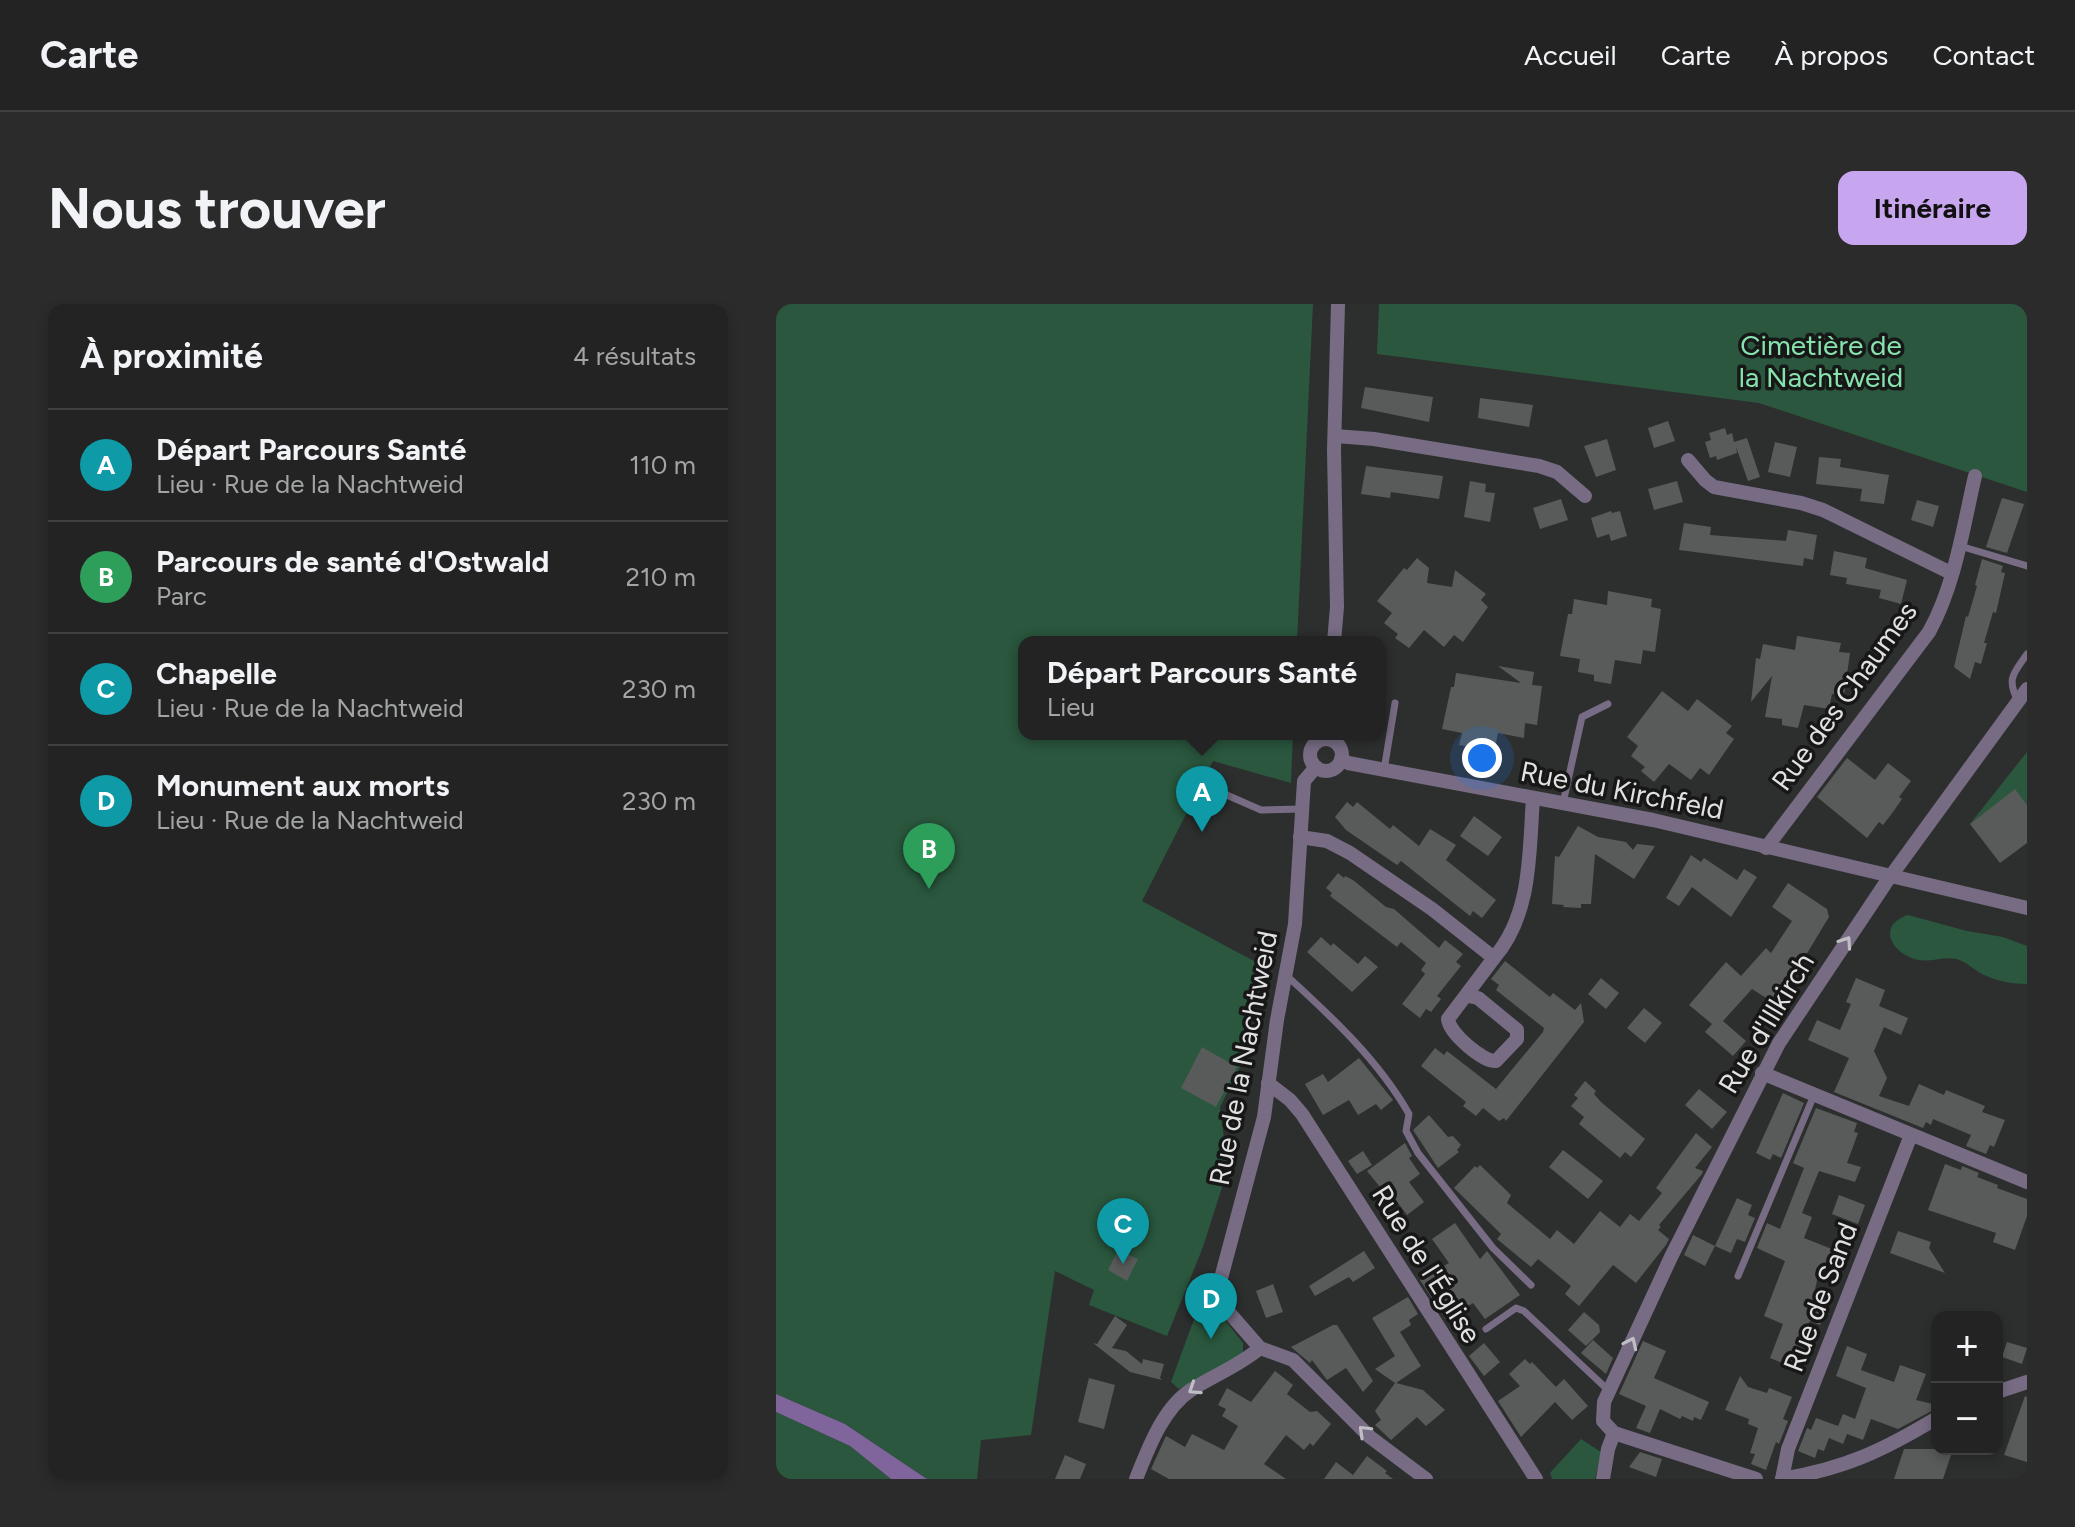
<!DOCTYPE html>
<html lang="fr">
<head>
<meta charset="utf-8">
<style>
  :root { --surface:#222322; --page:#2a2b2a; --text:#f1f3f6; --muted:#a2a4a5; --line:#3f4040; --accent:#c8a6ef }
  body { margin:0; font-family:Figtree,sans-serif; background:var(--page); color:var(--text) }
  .controls { position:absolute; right:24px; bottom:24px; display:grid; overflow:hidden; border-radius:16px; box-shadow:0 4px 12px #0003 }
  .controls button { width:72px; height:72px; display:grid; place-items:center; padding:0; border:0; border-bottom:2px solid var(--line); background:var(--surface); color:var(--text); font:40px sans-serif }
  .you { position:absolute; left:706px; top:454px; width:28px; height:28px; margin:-20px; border:6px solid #fff; border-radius:50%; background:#1a73e8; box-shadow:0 0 0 12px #1a73e833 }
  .badge { display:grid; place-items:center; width:52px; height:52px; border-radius:50%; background:var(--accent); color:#fff; font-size:26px; font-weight:700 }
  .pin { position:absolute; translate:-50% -66px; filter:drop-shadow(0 2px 4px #0008) }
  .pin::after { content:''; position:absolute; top:42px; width:28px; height:24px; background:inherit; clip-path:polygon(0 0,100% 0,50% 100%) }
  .popup { position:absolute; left:242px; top:332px; width:368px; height:104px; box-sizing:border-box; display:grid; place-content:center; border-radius:16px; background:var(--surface); filter:drop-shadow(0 2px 6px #0005); font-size:26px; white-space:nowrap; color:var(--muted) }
  .popup b { font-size:30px; color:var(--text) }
  .popup::after { content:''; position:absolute; left:50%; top:100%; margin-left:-16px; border:16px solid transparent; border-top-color:var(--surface) }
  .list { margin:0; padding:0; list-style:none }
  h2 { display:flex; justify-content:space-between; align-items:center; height:104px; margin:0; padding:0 32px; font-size:34px }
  h2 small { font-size:26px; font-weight:400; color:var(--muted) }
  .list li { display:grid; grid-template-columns:52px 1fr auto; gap:24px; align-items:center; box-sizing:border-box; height:112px; padding:0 32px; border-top:2px solid var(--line) }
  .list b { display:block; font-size:30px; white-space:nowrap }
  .list p { margin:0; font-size:26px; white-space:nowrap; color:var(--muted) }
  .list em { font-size:26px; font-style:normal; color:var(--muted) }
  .map { position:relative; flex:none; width:1251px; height:1175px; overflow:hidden; border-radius:16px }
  header { display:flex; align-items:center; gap:48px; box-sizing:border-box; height:112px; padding:0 40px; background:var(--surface); border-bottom:2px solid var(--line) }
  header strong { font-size:38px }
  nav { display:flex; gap:44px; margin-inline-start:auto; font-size:28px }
  .intro { display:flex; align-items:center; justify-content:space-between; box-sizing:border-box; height:192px; padding:0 48px }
  h1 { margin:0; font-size:56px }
  .button { padding:20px 36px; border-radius:16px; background:var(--accent); color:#111; font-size:28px; font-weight:700 }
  main { display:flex; gap:48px; padding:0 48px }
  aside { flex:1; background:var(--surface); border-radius:16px; box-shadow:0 4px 12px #0003 }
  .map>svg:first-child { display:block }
  .green { fill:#2a573e }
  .water { fill:#7f659c }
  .building { fill:#585b59 }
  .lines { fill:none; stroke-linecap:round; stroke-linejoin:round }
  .service { stroke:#776c84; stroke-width:7 }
  .minor { stroke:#776c84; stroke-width:14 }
  .oneway { stroke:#c0bec4 }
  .labels { text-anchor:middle; stroke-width:7; stroke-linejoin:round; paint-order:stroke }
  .park-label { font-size:28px; fill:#86e3ae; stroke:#161716 }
  .street-label { font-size:28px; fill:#e0e1e0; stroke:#161716 }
</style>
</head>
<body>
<header>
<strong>Carte</strong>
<nav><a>Accueil</a><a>Carte</a><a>À propos</a><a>Contact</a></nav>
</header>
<div class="intro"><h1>Nous trouver</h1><a class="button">Itinéraire</a></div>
<main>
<aside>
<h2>À proximité<small>4 résultats</small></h2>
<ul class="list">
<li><span class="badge" style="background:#0f9aa8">A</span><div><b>Départ Parcours Santé</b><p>Lieu · Rue de la Nachtweid</p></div><em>110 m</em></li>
<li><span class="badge" style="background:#2e9e5b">B</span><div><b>Parcours de santé d'Ostwald</b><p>Parc</p></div><em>210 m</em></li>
<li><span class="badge" style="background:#0f9aa8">C</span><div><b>Chapelle</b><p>Lieu · Rue de la Nachtweid</p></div><em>230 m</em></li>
<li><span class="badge" style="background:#0f9aa8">D</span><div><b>Monument aux morts</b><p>Lieu · Rue de la Nachtweid</p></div><em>230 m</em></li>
</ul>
</aside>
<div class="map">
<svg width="1251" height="1175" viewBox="0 0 1251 1175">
  <rect width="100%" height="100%" fill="#2d2f2e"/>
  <g class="green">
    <path d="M0,0H537L521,338H248V430H517L515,479L437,457L366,597L489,663L464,763L444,803L451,857L448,877L427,943L391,1032L313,1001L318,986L279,967L255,1131L205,1136L201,1175H151L69,1120L0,1090Z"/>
    <path d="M603,0H1251V188L983,99L601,50Z"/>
    <path d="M1251,448V501L1239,486L1194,520Z"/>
    <path d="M1132,611L1191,627L1227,633L1251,642V680C1236,680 1221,677 1208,671C1198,666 1191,658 1180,655C1167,652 1156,658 1143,656C1117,651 1099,622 1132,611Z"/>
    <path d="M428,988L439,996L445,1011L467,1039V1047L463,1053L403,1085L395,1078Z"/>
    <path d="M0,1108L74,1142L115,1175H0Z"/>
    <path d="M805,1135L825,1148L819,1175H776L774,1169Z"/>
  </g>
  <path class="water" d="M0,1090L69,1120L151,1175H115L74,1142L0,1108Z"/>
  <g class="building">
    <path d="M589,83L657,93L653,118L585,104Z"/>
    <path d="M704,94L757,101L753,123L702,114Z"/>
    <path d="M892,117L899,137L878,144L872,124Z"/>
    <path d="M949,124L951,131L956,129L958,138L971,134L984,173L972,177L960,143L961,149L941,156L940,152L934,154L929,138L935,136L933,129Z"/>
    <path d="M831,135L840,166L820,173L808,142Z"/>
    <path d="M999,138L1021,143L1014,173L992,168Z"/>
    <path d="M1043,153L1065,155L1064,163L1113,171L1108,200L1084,197L1086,185L1040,180Z"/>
    <path d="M590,162L667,172L663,195L615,188L614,194L585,190Z"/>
    <path d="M694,177L710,180L709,188L719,189L714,218L688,213Z"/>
    <path d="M901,177L907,198L878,206L872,185Z"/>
    <path d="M1226,194L1248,200L1231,249L1210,243Z"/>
    <path d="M785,195L792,216L764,225L757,204Z"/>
    <path d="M1141,196L1163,202L1157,223L1135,216Z"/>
    <path d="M835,207L836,209L844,207L851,232L835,237L833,230L821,234L815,214Z"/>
    <path d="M908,219L935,223L934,231L1010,237L1012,226L1041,231L1037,256L1028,254L1027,262L903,246Z"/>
    <path d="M1058,247L1091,254L1089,264L1131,276L1125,300L1103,294L1105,286L1070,280L1071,274L1054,271Z"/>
    <path d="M641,254L653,264L651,279L676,283L679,266L710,290L705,296L712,303L687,338L678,331L668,343L648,326L633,344L619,334L622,330L608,319L616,309L601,297L628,264L631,266Z"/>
    <path d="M1206,255L1227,262L1225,268L1229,269L1220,309L1217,308L1208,339H1211L1205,360L1199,358L1194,375L1178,363L1190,312L1192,313L1201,282L1199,281Z"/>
    <path d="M832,287L876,295L875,303L885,305L879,348L867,346L865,360L839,356L835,380L818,377V371L802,368L804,355L784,352L792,310H796L798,295L831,301Z"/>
    <path d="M1021,332L1065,339L1063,348L1074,349L1068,392L1056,390L1053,405L1028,401L1022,424L1006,421V415L989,413L996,372L975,398L980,354L984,355L987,340L1019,346Z"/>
    <path d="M722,362L758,368L756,381L766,382L761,421L749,419L748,434L722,429L717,453L699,450L700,444L683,441L686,429L666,425L675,383H678L680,369L745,379Z"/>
    <path d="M886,387L912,407L921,395L956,422L950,429L958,435L933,471L924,464L915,476L893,460L878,478L865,467L869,463L855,452L862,442L851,433Z"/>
    <path d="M1071,454L1099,476L1112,459L1135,477L1123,493L1126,495L1117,508L1107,521L1103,518L1091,534L1041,493Z"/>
    <path d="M1239,485L1251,501V539L1224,559L1194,520Z"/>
    <path d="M571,498L577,503L581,498L614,525L617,521L643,542L654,525L680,541L670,556L720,596L706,614L697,607L694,612L625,557L621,561L570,526L559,513Z"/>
    <path d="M698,512L726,533L712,552L684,532Z"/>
    <path d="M802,522L822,533L850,538L857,546L861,540L879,542L858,575L819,550L815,600H805V604L787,603L788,601L776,600L779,552L783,553Z"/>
    <path d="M915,551L925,558L928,554L961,576L968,565L981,573L955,613L916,583L903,602L890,594Z"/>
    <path d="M562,569L568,574L569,572L577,576L610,603L618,605L663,644L669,636L687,650L680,658L685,662L661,692L665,695L655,708L650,705L644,714L626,700L649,670L645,666L650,659L625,638L621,643L554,592L556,589L550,584Z"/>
    <path d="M1012,579L1051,605L1053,613L1030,651L1009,675L995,697L976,685L947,717L970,737L957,752L929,728L936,720L913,701L950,658L965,672L990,644L995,649L1016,617L996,603Z"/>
    <path d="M545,633L555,642L557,639L582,660L589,652L602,663L576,688L531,648Z"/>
    <path d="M729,657L774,693L777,689L799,706L805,699L808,718L730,817L728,814L723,817L707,804L700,812L687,802L690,798L645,762L659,744L668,751L671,747L720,785L767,728L768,724L720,686L723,681L715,675Z"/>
    <path d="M825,674L843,689L830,705L812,690Z"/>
    <path d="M1080,674L1109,686L1103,702L1132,714L1125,731L1108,723L1098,747L1111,774L1103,792L1133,802L1143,780L1168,791L1170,786L1209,802L1206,808L1229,816L1218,843L1214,841L1210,850L1190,842L1195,831L1157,815L1155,821L1150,818L1147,824L1058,788L1073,754L1032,736L1041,716L1064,726L1075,700L1070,698Z"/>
    <path d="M868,704L886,719L869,739L851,724Z"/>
    <path d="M426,743L461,763L440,803L405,784Z"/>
    <path d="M583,754L617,796L605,806L600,800L582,811L573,796L547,811L529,780L547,770L552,778Z"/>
    <path d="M809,777L820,787L818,790L825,798L869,835L855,853L849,848L844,854L803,820L808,813L795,802L802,794L798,791Z"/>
    <path d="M923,785L951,808L936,825L909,801Z"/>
    <path d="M1007,789L1028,799L1005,854L997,850L994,856L980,849Z"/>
    <path d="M1040,804L1081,819L1078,828L1082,829L1071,859L1085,863L1079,878L1043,867L1026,909L1036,913L1028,934L1061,947L1060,950L1071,955L1063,975L1043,967L1037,995L1053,1001L1044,1021L1034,1017L1023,1042L1032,1046L1024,1066L994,1054L1007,1020L988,1012L1009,957L981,944L991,919L1004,925L1028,864L1017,859Z"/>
    <path d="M653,811L672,833L677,832L685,841L681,846L683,848L662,864L637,826Z"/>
    <path d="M920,829L936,843L919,864L927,867L926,870L883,921L885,923L882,926L893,935L890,941L860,979L837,961L803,1002L789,990L795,982L762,955L755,963L721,935L725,930L678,884L699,862L701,864L704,861L735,891L731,899L774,935L781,926L798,940L824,907L844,923L854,910L863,917L886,889L880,884Z"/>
    <path d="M629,839L636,852L633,854L644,870L633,878L648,898L631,911L616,891L613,894L591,867Z"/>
    <path d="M787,846L827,877L812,895L773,863Z"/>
    <path d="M587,847L596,861L581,870L572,857Z"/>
    <path d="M1169,860L1185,866L1186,862L1203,869L1201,873L1222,881L1221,884L1251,895V912L1239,946L1217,938L1220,929L1152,906Z"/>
    <path d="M1063,891L1089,901L1082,920L1056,910Z"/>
    <path d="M961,894L976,901L972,911L979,914L969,938L961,935L955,949L939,942Z"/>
    <path d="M679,919L704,955L711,947L744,991L709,1015L697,999L670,1016L644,976L673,959L656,935Z"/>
    <path d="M1122,927L1155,938L1153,944L1169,969L1114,949Z"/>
    <path d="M917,931L939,942L929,962L908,951Z"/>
    <path d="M342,946L362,955L351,977L332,966Z"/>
    <path d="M588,947L599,964L577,978L573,973L539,992L533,982Z"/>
    <path d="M497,980L507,1008L490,1014L480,987Z"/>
    <path d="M632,993L642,1010L633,1016L635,1021L624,1028L645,1062L620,1079L647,1086L669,1106L650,1122L641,1113L615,1136L599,1121L605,1116L599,1107L619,1079L599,1065L619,1052L596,1014Z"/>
    <path d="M808,1008L823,1021L824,1028L810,1042L792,1026Z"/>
    <path d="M339,1012L351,1021L336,1044L350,1047L366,1060L367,1055L388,1060L384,1074L386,1076L354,1068L317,1039L321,1040Z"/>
    <path d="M557,1021H561L597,1077L587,1088L570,1064L551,1076L536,1056L534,1059L515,1043Z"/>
    <path d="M817,1036L837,1054L830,1070L805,1049Z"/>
    <path d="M867,1037L890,1047L878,1074L933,1098L925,1116L918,1113L917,1117L906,1112L904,1115L884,1105L874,1129L860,1124L870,1102L843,1090Z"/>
    <path d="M1231,1038L1251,1044L1246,1060L1226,1053Z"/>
    <path d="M708,1039L724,1058L708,1072L693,1052Z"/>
    <path d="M1071,1042L1091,1050L1085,1066L1118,1078L1124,1061L1150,1070L1140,1096L1161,1101V1104L1122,1125L1095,1115L1087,1136L1071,1130L1067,1140L1053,1134L1048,1147L1042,1145L1039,1154L1022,1147L1031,1124L1035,1126L1040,1114L1062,1122L1067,1110L1079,1115L1090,1084L1060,1072Z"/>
    <path d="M749,1055L754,1060L756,1058L780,1083L788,1075L812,1102L796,1116L779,1098L745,1133L722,1097L744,1082L733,1070Z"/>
    <path d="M499,1067L517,1081L511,1090L534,1108L541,1107L555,1120L537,1142L534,1139L528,1146L510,1131L488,1160L510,1175H393L375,1165L390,1132L409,1143L416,1130L448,1146L462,1122L446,1112L450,1105L442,1101L451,1084L475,1098Z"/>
    <path d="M964,1072L972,1083L991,1089L993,1084L1016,1093L1007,1115L1012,1117L1003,1140L1000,1138L990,1166L975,1160L979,1150L974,1149L982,1124L972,1120L973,1115L949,1106Z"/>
    <path d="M313,1074L339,1081L328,1125L302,1118Z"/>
    <path d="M1249,1092L1251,1093V1158L1228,1151Z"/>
    <path d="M1128,1145H1177L1167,1175H1118Z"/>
    <path d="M864,1148L886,1155L880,1173L853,1163Z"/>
    <path d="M289,1151L310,1160L304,1175H279Z"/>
    <path d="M591,1152L611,1167L609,1169L617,1175H548L560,1158L577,1171Z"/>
  </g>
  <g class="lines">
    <g class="service">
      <path d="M1184,242L1251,262"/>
      <path d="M1242,397C1230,374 1238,369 1251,350"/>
      <path d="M608,466L619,399"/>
      <path d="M437,485L485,506L526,505"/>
      <path d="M787,499L806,413L832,400"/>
      <path d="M511,672C556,713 603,757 633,810L630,827L642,849L717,944L755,981"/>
      <path d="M962,972L1038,791"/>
      <path d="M710,1025L740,1004L748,1007L832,1086"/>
    </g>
    <g class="minor">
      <path d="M559,132L598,135L763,162L781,168L809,192"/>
      <path d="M912,156L929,176L938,183L1025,199L1047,206L1175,269"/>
      <path d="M558,338L561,303L558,146L562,0"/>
      <circle cx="550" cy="451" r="16"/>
      <path d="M565,455L572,459L877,516L1251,604"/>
      <path d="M540,463L528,477L519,620L501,716L488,813L444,978V987L450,1005L484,1044L517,1056L594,1133L650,1175"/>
      <path d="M524,533L551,537L574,549L656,605L718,654C756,610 753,549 757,494"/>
      <path d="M990,544L1153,328C1179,281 1187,224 1199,172"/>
      <path d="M692,692L702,694L741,726V735L720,757C707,758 673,729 672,715L718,654"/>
      <path d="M986,769L1251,878"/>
      <path d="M492,779L514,796L526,810L760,1175"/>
      <path d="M1221,1088L1251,1078"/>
      <path d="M360,1175C372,1145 387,1104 415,1086C438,1071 463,1062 484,1044"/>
      <path d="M827,1175L832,1145L838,1129"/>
      <path d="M980,1175L838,1129L827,1117L828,1098L895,953L1003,739L1109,580L1251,385"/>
      <path d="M1006,1175L1012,1145L1135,831"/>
      <path d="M1006,1175C1070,1164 1106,1147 1161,1114"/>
    </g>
  </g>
  <defs><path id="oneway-chevron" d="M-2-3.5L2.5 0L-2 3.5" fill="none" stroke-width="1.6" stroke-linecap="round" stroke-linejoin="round" transform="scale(2)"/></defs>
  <g class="oneway">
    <use href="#oneway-chevron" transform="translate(1070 638) rotate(-56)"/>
    <use href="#oneway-chevron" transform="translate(855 1039) rotate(-65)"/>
    <use href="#oneway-chevron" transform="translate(418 1085) rotate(147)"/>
    <use href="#oneway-chevron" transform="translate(588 1127) rotate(-136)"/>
  </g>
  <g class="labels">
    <g class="park-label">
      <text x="1045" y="51">Cimetière de<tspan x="1045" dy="32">la Nachtweid</tspan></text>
    </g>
    <g class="street-label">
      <text transform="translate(1068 392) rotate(-54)" y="10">Rue des Chaumes</text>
      <text transform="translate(846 486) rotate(11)" y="10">Rue du Kirchfeld</text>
      <text transform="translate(990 719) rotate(-59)" y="10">Rue d'Illkirch</text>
      <text transform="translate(467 754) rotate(-79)" y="10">Rue de la Nachtweid</text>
      <text transform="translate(651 960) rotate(58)" y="10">Rue de l'Église</text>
      <text transform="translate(1044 993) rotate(-69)" y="10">Rue de Sand</text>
    </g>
  </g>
</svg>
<div class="controls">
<button>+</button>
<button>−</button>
</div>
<div class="you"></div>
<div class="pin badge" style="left:426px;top:528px;background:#0f9aa8">A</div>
<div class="popup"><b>Départ Parcours Santé</b>Lieu</div>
<div class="pin badge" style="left:153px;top:585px;background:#2e9e5b">B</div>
<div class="pin badge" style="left:347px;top:960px;background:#0f9aa8">C</div>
<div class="pin badge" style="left:435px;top:1035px;background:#0f9aa8">D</div>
</div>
</main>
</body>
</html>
